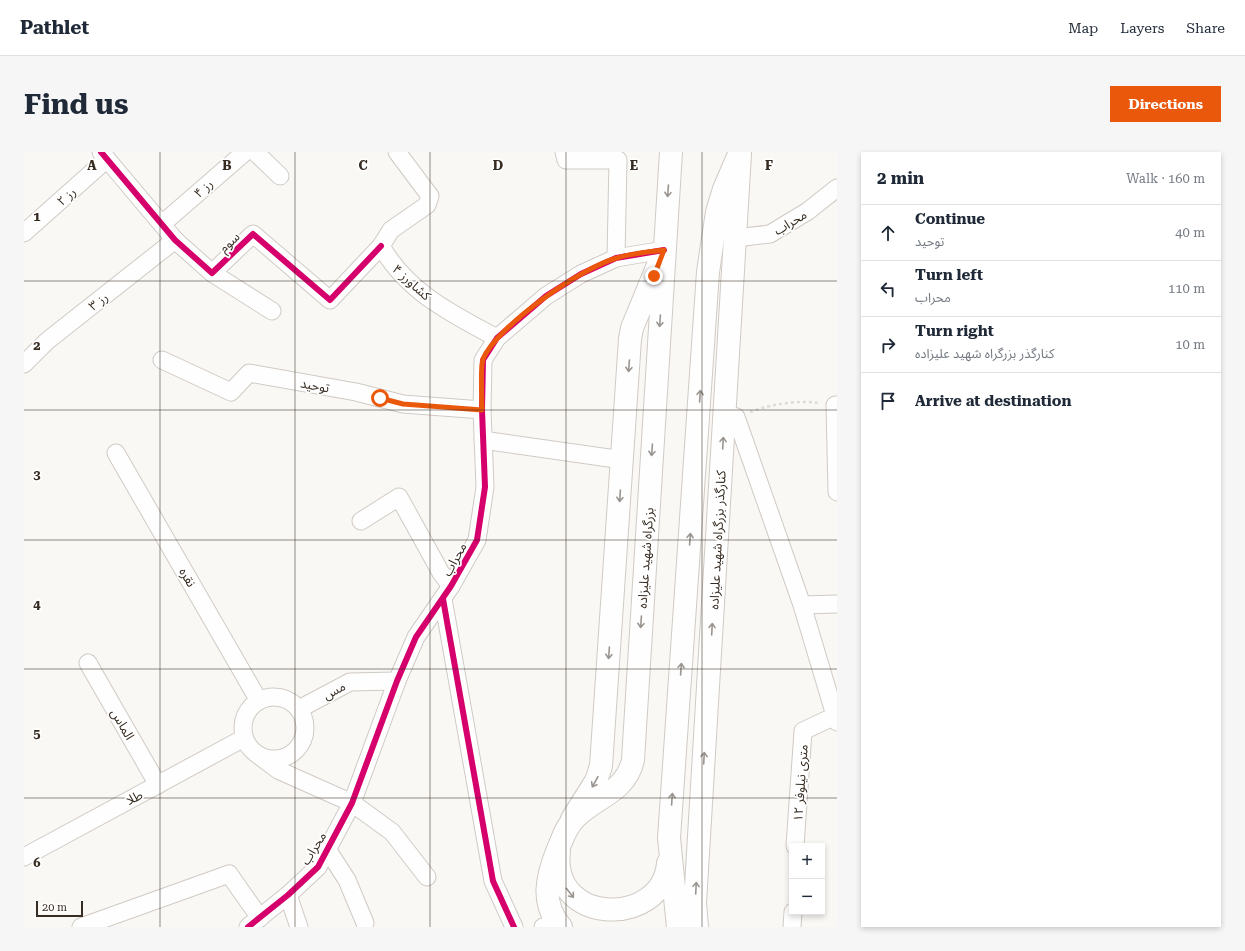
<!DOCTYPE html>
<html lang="en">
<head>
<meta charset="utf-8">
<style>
  :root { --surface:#fff; --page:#f6f6f7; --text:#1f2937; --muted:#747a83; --line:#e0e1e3; --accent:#ea580c }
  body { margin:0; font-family:"Roboto Serif","Noto Sans Arabic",serif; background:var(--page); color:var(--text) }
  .controls { position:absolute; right:12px; bottom:12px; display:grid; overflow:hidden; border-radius:0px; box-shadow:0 2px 6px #0003 }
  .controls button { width:36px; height:36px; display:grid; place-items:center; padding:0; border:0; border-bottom:1px solid var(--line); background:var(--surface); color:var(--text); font:20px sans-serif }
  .scale { position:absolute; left:12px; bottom:10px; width:47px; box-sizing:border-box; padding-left:4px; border:2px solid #372c22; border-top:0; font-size:11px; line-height:14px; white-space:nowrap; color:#372c22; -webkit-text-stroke:3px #fff; paint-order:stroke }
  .stop { position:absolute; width:12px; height:12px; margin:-9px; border:3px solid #ea580c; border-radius:50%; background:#fff }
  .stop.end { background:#ea580c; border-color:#fff; box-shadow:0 1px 4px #0008 }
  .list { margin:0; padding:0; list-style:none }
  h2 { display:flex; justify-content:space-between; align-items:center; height:52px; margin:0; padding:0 16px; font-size:17px }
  h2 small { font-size:13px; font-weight:400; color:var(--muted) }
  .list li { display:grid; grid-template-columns:26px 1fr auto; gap:12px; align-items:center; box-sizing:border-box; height:56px; padding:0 16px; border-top:1px solid var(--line) }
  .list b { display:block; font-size:15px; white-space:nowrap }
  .list p { margin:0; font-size:13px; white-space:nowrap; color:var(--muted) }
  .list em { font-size:13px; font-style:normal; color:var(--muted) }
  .icon { flex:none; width:22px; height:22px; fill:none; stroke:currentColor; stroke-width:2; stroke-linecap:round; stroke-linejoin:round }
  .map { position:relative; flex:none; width:813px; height:775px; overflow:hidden; border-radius:0px }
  header { display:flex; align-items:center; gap:24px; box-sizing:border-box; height:56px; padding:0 20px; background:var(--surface); border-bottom:1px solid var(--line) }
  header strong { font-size:19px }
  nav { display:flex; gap:22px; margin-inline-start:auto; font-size:14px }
  .intro { display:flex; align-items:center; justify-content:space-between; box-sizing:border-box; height:96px; padding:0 24px }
  h1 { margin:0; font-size:28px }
  .button { padding:10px 18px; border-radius:0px; background:var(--accent); color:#fff; font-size:14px; font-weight:700 }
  main { display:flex; gap:24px; padding:0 24px }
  aside { flex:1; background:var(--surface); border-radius:0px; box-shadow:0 2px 6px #0003 }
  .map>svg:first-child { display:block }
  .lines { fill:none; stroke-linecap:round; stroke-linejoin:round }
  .minor-casing { stroke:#d0cac4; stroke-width:19 }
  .secondary-casing { stroke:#d0cac4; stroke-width:24 }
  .trunk-casing { stroke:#d0cac4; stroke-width:24 }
  .path { stroke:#dddcdb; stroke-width:2.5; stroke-dasharray:3 3; stroke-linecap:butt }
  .minor { stroke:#fefefe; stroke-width:17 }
  .secondary { stroke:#fefefe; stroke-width:22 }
  .trunk { stroke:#fefefe; stroke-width:22 }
  .cycleway-casing { stroke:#fff; stroke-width:8 }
  .cycleway { stroke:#d6006c; stroke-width:6 }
  .oneway { stroke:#9a9590 }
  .route { stroke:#ea580c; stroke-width:5 }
  .grid { fill:none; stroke:#372c22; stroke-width:1; stroke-opacity:0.55 }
  .labels { text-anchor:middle; stroke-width:3.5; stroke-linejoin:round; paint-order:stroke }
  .street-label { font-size:13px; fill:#372c22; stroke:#fff }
  .grid-label { font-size:13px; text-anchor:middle; font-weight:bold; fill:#372c22; stroke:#fff; stroke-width:3.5; stroke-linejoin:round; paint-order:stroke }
</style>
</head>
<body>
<header>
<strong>Pathlet</strong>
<nav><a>Map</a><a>Layers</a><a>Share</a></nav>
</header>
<div class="intro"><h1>Find us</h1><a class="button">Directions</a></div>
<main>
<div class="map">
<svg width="813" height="775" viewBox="0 0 813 775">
  <rect width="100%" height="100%" fill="#faf8f5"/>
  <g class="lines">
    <g class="minor-casing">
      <g id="minor">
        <path d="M77,0L151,88L188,121L229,82L306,148L357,94"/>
        <path d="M231,0L256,24"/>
        <path d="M373,0L406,44L403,53L367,78L357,94C383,140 428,162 473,186"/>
        <path d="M540,0L542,8H594L592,106"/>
        <path d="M138,72L221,0"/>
        <path d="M0,81L83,7"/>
        <path d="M711,86L746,82L784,59L813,36"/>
        <path d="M188,121L248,159"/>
        <path d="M138,208L207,240L225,221L332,240L379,252L458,258"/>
        <path d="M0,212L23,189L151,88"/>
        <path d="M811,253L813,340"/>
        <path d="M701,261L712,265L778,453L813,570"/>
        <path d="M459,288L592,307"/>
        <path d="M92,301L235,549"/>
        <path d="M337,369L375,345L417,421L427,434"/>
        <path d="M419,447L469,729L490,775"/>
        <path d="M778,453L813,452"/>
        <path d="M64,511L134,633"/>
        <circle cx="250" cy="576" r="31"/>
        <path d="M275,557L326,530L373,529"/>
        <path d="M234,603L254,618L328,651L368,680L403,725"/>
        <path d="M771,694L779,579L813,563"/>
        <path d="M303,697L323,728L341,771"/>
        <path d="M0,705L220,586"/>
        <path d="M264,743L275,775"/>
        <path d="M57,775L205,722L236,766"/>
        <path d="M224,775L264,743L294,715L328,651L373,529L392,485L427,434L453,388L461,335L458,258L459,208L473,186L522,144L557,122L592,106L640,98"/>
        <path d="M519,775L536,773"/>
        <path d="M768,775L769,760"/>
      </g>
    </g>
    <g class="secondary-casing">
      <g id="secondary">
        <path d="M548,667L572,629L577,614L606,187L608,176L639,101"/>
        <path d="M673,775L671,751L716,2"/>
      </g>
    </g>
    <g class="trunk-casing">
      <g id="trunk">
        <path d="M535,699C526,775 639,775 644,711"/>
        <path d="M537,775C516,751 523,724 534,697C539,686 542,674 552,665C572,645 602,640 609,608L647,0"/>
        <path d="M654,775L645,686L684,120L693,60L700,37L716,0"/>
      </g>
    </g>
    <path class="path" d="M726,260C748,252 772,248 795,251"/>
    <use href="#minor" class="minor"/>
    <use href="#secondary" class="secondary"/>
    <use href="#trunk" class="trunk"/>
    <g class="cycleway-casing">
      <g id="cycleway">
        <path d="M77,0L151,88L188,121L229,82L306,148L357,94"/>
        <path d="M419,447L469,729L490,775"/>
        <path d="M224,775L264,743L294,715L328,651L373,529L392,485L427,434L453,388L461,335L458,258L459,208L473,186L522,144L557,122L592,106L640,98"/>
      </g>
    </g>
    <use href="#cycleway" class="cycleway"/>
  </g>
  <defs><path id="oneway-shaft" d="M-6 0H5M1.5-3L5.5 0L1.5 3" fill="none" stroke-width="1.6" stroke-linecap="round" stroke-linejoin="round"/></defs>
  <g class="oneway">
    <use href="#oneway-shaft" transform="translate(644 39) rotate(94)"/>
    <use href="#oneway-shaft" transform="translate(636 169) rotate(94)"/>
    <use href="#oneway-shaft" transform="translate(605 214) rotate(94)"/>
    <use href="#oneway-shaft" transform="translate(676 244) rotate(-86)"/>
    <use href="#oneway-shaft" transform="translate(699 291) rotate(-87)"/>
    <use href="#oneway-shaft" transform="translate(628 298) rotate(94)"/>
    <use href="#oneway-shaft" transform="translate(596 344) rotate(94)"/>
    <use href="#oneway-shaft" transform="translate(666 387) rotate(-86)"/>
    <use href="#oneway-shaft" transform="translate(617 470) rotate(94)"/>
    <use href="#oneway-shaft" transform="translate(688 477) rotate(-87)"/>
    <use href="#oneway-shaft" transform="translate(585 501) rotate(94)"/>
    <use href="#oneway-shaft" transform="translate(657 517) rotate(-86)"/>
    <use href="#oneway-shaft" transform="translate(680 606) rotate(-87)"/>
    <use href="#oneway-shaft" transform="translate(571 630) rotate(119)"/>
    <use href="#oneway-shaft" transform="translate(648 647) rotate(-86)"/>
    <use href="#oneway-shaft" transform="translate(672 736) rotate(-87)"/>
    <use href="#oneway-shaft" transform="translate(546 741) rotate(52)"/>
  </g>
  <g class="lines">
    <path class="route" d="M356,246L379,252L458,258C458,247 456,215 459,207C473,174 558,115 593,106C608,101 625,100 640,98L630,124"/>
  </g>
  <path class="grid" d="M136,0V775M271,0V775M406,0V775M542,0V775M678,0V775M0,129H813M0,258H813M0,388H813M0,517H813M0,646H813"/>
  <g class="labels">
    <g class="street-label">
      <text transform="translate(179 36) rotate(-41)" y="5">رز ۴</text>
      <text transform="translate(42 44) rotate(-41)" y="5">رز ۲</text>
      <text transform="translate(766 70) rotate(-31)" y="5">محراب</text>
      <text transform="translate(205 90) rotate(-44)" y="5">سوم</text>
      <text transform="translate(388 130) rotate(42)" y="5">کشاورز ۴</text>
      <text transform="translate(74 149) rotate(-38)" y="5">رز ۳</text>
      <text transform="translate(291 233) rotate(10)" y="5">توحید</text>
      <text transform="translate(693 388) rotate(-87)" y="5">کنارگذر بزرگراه شهید علیزاده</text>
      <text transform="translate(621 406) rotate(-86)" y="5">بزرگراه شهید علیزاده</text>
      <text transform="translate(430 407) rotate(-61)" y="5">محراب</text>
      <text transform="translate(164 425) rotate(60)" y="5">نقره</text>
      <text transform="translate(310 538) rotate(-28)" y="5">مس</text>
      <text transform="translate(99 572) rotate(60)" y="5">الماس</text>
      <text transform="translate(776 631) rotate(-86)" y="5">۱۲ متری نیلوفر</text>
      <text transform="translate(110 645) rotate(-28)" y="5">طلا</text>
      <text transform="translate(289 696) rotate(-58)" y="5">محراب</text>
    </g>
  </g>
  <g class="grid-label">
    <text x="68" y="18">A</text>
    <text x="203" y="18">B</text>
    <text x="339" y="18">C</text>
    <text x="474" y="18">D</text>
    <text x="610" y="18">E</text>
    <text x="745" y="18">F</text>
    <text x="13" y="69">1</text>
    <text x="13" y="198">2</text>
    <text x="13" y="327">3</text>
    <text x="13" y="457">4</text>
    <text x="13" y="586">5</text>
    <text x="13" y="715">6</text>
  </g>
</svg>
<div class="controls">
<button>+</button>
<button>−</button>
</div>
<div class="scale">20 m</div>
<div class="stop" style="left:356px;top:246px"></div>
<div class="stop end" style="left:630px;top:124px"></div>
</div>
<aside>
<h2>2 min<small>Walk · 160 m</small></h2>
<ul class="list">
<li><svg class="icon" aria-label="ahead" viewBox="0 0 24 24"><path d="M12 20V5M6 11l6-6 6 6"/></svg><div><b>Continue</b><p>توحید</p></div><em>40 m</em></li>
<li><svg class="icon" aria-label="left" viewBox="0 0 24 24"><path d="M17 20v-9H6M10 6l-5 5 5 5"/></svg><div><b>Turn left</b><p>محراب</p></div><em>110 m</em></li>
<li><svg class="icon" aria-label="right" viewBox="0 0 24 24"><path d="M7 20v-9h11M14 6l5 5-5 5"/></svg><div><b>Turn right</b><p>کنارگذر بزرگراه شهید علیزاده</p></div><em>10 m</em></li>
<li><svg class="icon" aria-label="arrive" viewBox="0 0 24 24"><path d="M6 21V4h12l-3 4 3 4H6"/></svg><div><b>Arrive at destination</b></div></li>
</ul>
</aside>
</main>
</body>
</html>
